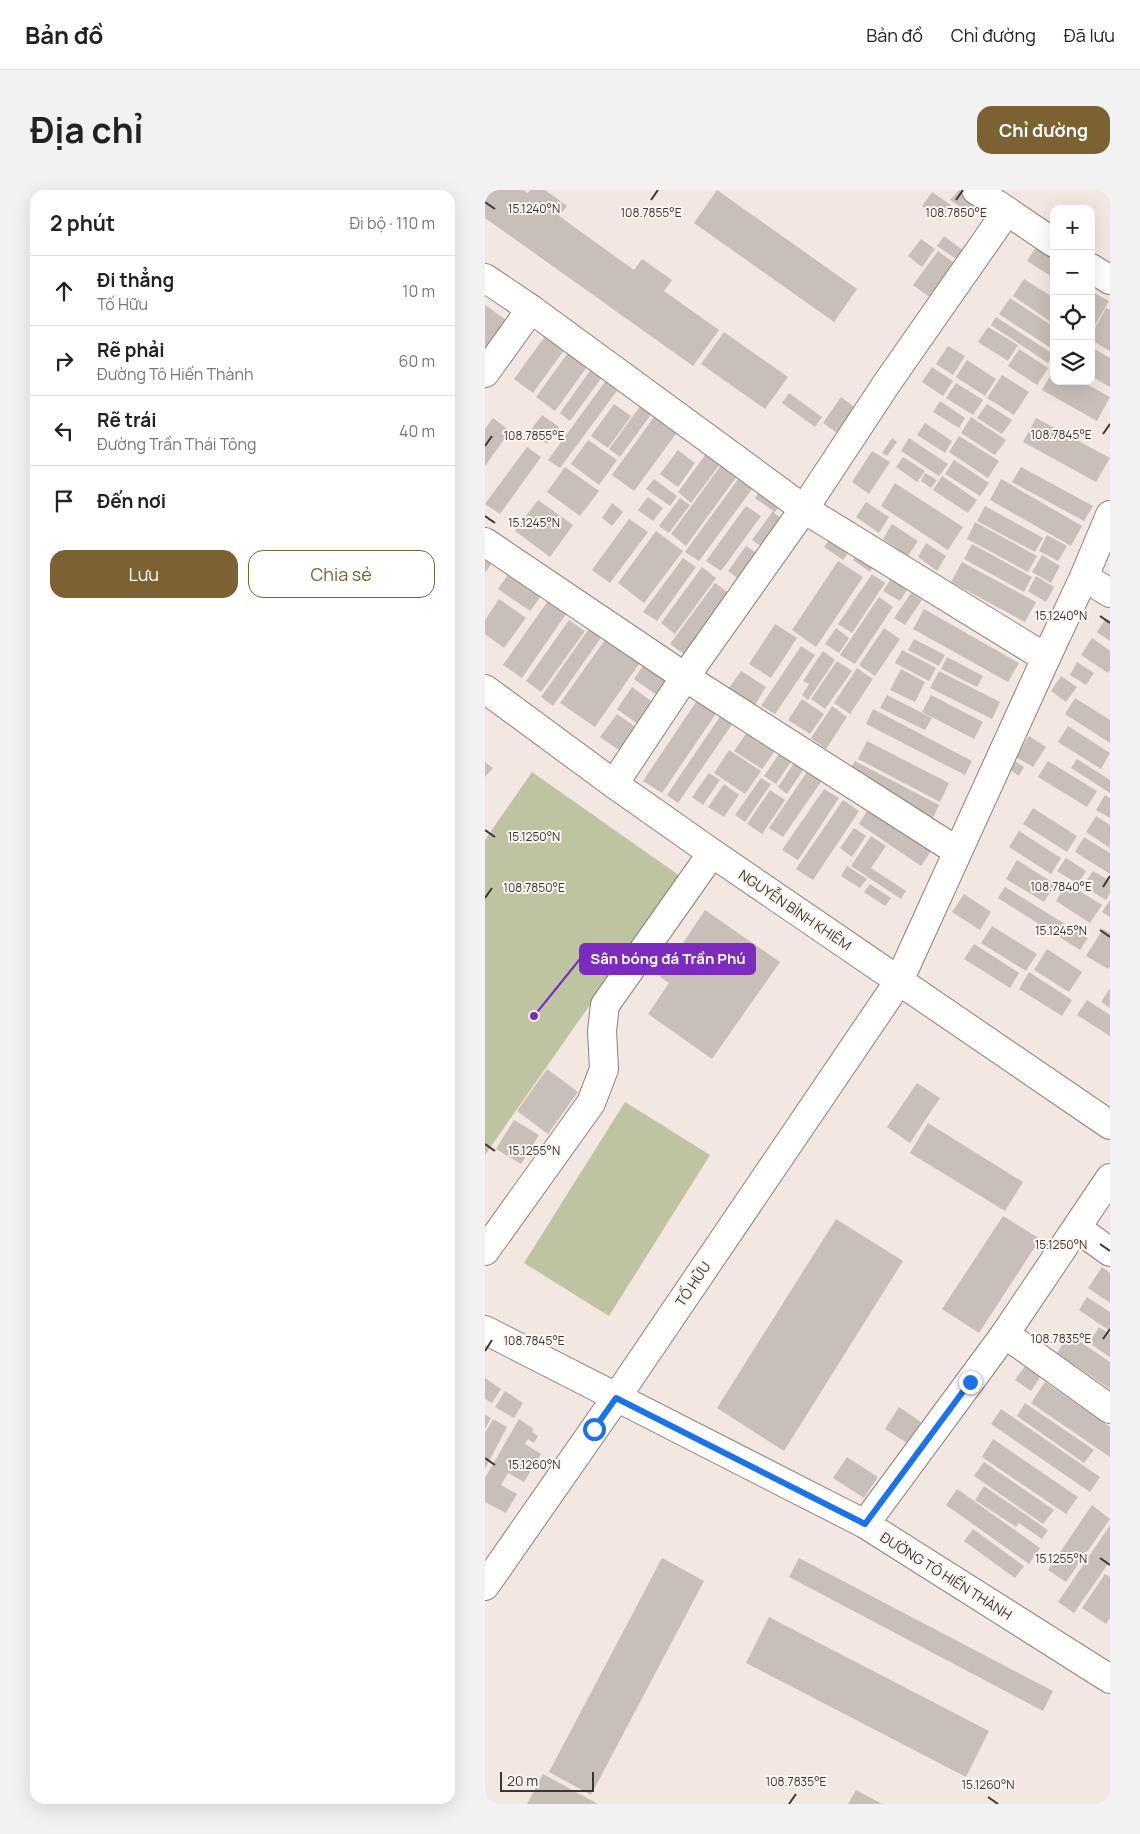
<!DOCTYPE html>
<html lang="vi">
<head>
<meta charset="utf-8">
<style>
  :root { --surface:#fff; --page:#f2f2f2; --text:#222; --muted:#767676; --line:#e0e0e0; --accent:#7c6133 }
  body { margin:0; font-family:Manrope,sans-serif; background:var(--page); color:var(--text) }
  .controls { position:absolute; right:15px; top:15px; display:grid; overflow:hidden; border-radius:10px; box-shadow:0 5px 20px #0002 }
  .controls button { width:45px; height:45px; display:grid; place-items:center; padding:0; border:0; border-bottom:1px solid var(--line); background:var(--surface); color:var(--text); font:25px sans-serif }
  .scale { position:absolute; left:15px; bottom:12px; width:94px; box-sizing:border-box; padding-left:5px; border:2px solid #3b3634; border-top:0; font-size:14px; line-height:18px; white-space:nowrap; color:#3b3634; -webkit-text-stroke:4px #fef5f1; paint-order:stroke }
  .stop { position:absolute; width:15px; height:15px; margin:-11px; border:4px solid #1a73e8; border-radius:50%; background:#fff }
  .stop.end { background:#1a73e8; border-color:#fff; box-shadow:0 1px 5px #0008 }
  .list { margin:0; padding:0; list-style:none }
  h2 { display:flex; justify-content:space-between; align-items:center; height:65px; margin:0; padding:0 20px; font-size:21px }
  h2 small { font-size:16px; font-weight:400; color:var(--muted) }
  .list li { display:grid; grid-template-columns:32px 1fr auto; gap:15px; align-items:center; box-sizing:border-box; height:70px; padding:0 20px; border-top:1px solid var(--line) }
  .list b { display:block; font-size:19px; white-space:nowrap }
  .list p { margin:0; font-size:16px; white-space:nowrap; color:var(--muted) }
  .list em { font-size:16px; font-style:normal; color:var(--muted) }
  .actions { display:flex; gap:10px; padding:15px 20px }
  .actions a { flex:1; padding:11px 0; border:1px solid var(--accent); border-radius:15px; text-align:center; font-size:18px; color:var(--accent) }
  .actions .main { background:var(--accent); color:#fff }
  .icon { flex:none; width:28px; height:28px; fill:none; stroke:currentColor; stroke-width:2; stroke-linecap:round; stroke-linejoin:round }
  .map { position:relative; flex:none; width:625px; height:1614px; overflow:hidden; border-radius:15px }
  header { display:flex; align-items:center; gap:30px; box-sizing:border-box; height:70px; padding:0 25px; background:var(--surface); border-bottom:1px solid var(--line) }
  header strong { font-size:24px }
  nav { display:flex; gap:28px; margin-inline-start:auto; font-size:18px }
  .intro { display:flex; align-items:center; justify-content:space-between; box-sizing:border-box; height:120px; padding:0 30px }
  h1 { margin:0; font-size:35px }
  .button { padding:12px 22px; border-radius:15px; background:var(--accent); color:#fff; font-size:18px; font-weight:700 }
  main { display:flex; gap:30px; padding:0 30px }
  aside { flex:1; background:var(--surface); border-radius:15px; box-shadow:0 5px 20px #0002 }
  .map>svg:first-child { display:block }
  .green { fill:#bec3a1 }
  .building { fill:#c8c0b8 }
  .lines { fill:none; stroke-linecap:round; stroke-linejoin:round }
  .minor-casing { stroke:#8b817c; stroke-width:30 }
  .minor { stroke:#fff; stroke-width:28 }
  .route { stroke:#1a73e8; stroke-width:6 }
  .ticks { fill:none; stroke:#3b3634; stroke-width:2 }
  .labels { text-anchor:middle; stroke-width:4; stroke-linejoin:round; paint-order:stroke }
  .street-label { font-size:14px; fill:#3b3634; stroke:#fef5f1 }
  .ticks-label { font-size:12px; text-anchor:middle; fill:#3b3634; stroke:#fef5f1; stroke-width:4; stroke-linejoin:round; paint-order:stroke }
  .leader { fill:none; stroke:#7b2cbf; stroke-width:2 }
  .callout-dot { fill:#7b2cbf; stroke:#fef5f1; stroke-width:2 }
  .callout { fill:#7b2cbf; stroke:#7b2cbf; stroke-width:2 }
  .callout-label { font-size:15px; text-anchor:middle; font-weight:bold; fill:#fff }
</style>
</head>
<body>
<header>
<strong>Bản đồ</strong>
<nav><a>Bản đồ</a><a>Chỉ đường</a><a>Đã lưu</a></nav>
</header>
<div class="intro"><h1>Địa chỉ</h1><a class="button">Chỉ đường</a></div>
<main>
<aside>
<h2>2 phút<small>Đi bộ · 110 m</small></h2>
<ul class="list">
<li><svg class="icon" aria-label="ahead" viewBox="0 0 24 24"><path d="M12 20V5M6 11l6-6 6 6"/></svg><div><b>Đi thẳng</b><p>Tố Hữu</p></div><em>10 m</em></li>
<li><svg class="icon" aria-label="right" viewBox="0 0 24 24"><path d="M7 20v-9h11M14 6l5 5-5 5"/></svg><div><b>Rẽ phải</b><p>Đường Tô Hiến Thành</p></div><em>60 m</em></li>
<li><svg class="icon" aria-label="left" viewBox="0 0 24 24"><path d="M17 20v-9H6M10 6l-5 5 5 5"/></svg><div><b>Rẽ trái</b><p>Đường Trần Thái Tông</p></div><em>40 m</em></li>
<li><svg class="icon" aria-label="arrive" viewBox="0 0 24 24"><path d="M6 21V4h12l-3 4 3 4H6"/></svg><div><b>Đến nơi</b></div></li>
</ul>
<div class="actions"><a class="main">Lưu</a><a>Chia sẻ</a></div>
</aside>
<div class="map">
<svg width="625" height="1614" viewBox="0 0 625 1614">
  <rect width="100%" height="100%" fill="#f3e7e2"/>
  <g class="green">
    <path d="M47,582L195,686L0,965V650Z"/>
    <path d="M140,912L225,965L124,1126L39,1073Z"/>
  </g>
  <g class="building">
    <path d="M0,0H38L43,3L45,0H60L82,16L74,26L149,80L157,69L187,90L179,101L234,140L208,176L0,28Z"/>
    <path d="M232,0L372,99L349,132L209,33Z"/>
    <path d="M474,0L496,16L489,26L465,10Z"/>
    <path d="M447,2L466,15L455,30L437,16Z"/>
    <path d="M459,46L479,61L473,70L452,56Z"/>
    <path d="M436,49L450,59L437,77L423,66Z"/>
    <path d="M553,54L569,64V88L542,71Z"/>
    <path d="M453,61L472,75L447,109L428,95Z"/>
    <path d="M539,89L569,108V128L566,132L528,106Z"/>
    <path d="M606,101L624,111L610,135L606,133Z"/>
    <path d="M525,108L569,137V160L514,124Z"/>
    <path d="M0,115L21,130L0,160Z"/>
    <path d="M621,118L625,120V161L606,150V145Z"/>
    <path d="M511,127L568,164L563,173L506,135Z"/>
    <path d="M503,137L533,155L523,171L493,152Z"/>
    <path d="M239,142L303,187L280,219L216,174Z"/>
    <path d="M61,145L80,159L48,203L29,189Z"/>
    <path d="M88,156L107,170L70,221L51,207Z"/>
    <path d="M463,156L480,166L468,185L451,174Z"/>
    <path d="M606,157L625,168V197L606,186Z"/>
    <path d="M534,159L563,178L552,195L523,176Z"/>
    <path d="M482,170L511,189L500,206L471,187Z"/>
    <path d="M109,175L120,183L85,231L75,223Z"/>
    <path d="M447,177L468,191L458,206L437,192Z"/>
    <path d="M569,180V191H596L625,207L612,231L557,200Z"/>
    <path d="M125,185L137,194L75,278L63,270Z"/>
    <path d="M517,185L544,202L529,225L502,208Z"/>
    <path d="M471,193L498,210L488,225L461,208Z"/>
    <path d="M304,203L337,227L330,237L297,213Z"/>
    <path d="M356,207L376,222L358,247L338,233Z"/>
    <path d="M455,211L480,228L474,238L448,222Z"/>
    <path d="M129,214L146,226L123,258L106,246Z"/>
    <path d="M502,214L527,230L517,244L492,228Z"/>
    <path d="M156,215L167,223L135,267L124,259Z"/>
    <path d="M177,216L199,233L149,301L127,285Z"/>
    <path d="M57,225L74,237L62,254L45,241Z"/>
    <path d="M486,227L521,250L510,265L476,243Z"/>
    <path d="M8,228L25,241L0,276V239Z"/>
    <path d="M551,228L625,268L611,292L538,252Z"/>
    <path d="M440,233L467,251L460,263L432,245Z"/>
    <path d="M474,246L514,271L503,288L464,262Z"/>
    <path d="M407,248L412,252L402,266L397,263Z"/>
    <path d="M424,248L463,274L454,286L416,261Z"/>
    <path d="M103,250L132,270L114,295L86,274Z"/>
    <path d="M227,256L241,266L206,313L193,302Z"/>
    <path d="M42,257L56,267L15,324L0,314Z"/>
    <path d="M193,260L210,273L193,297L175,284Z"/>
    <path d="M387,261L405,272L384,304L367,292Z"/>
    <path d="M242,267L258,278L201,356L186,344Z"/>
    <path d="M418,267L440,281L432,292L411,277Z"/>
    <path d="M469,270L504,293L495,306L460,284Z"/>
    <path d="M80,277L114,301L95,326L62,302Z"/>
    <path d="M536,277L608,316L599,331L527,292Z"/>
    <path d="M259,281L273,291L214,371L200,362Z"/>
    <path d="M440,283L452,290L446,298L436,291Z"/>
    <path d="M457,286L492,310L483,323L448,300Z"/>
    <path d="M169,289L192,306L185,316L161,299Z"/>
    <path d="M516,289L597,336L586,356L505,310Z"/>
    <path d="M410,293L478,337L463,360L396,316Z"/>
    <path d="M278,297L298,311L289,323L305,334L285,362L267,350L288,321L270,308Z"/>
    <path d="M163,307L178,318L168,331L153,320Z"/>
    <path d="M195,308L205,315L184,343L174,336Z"/>
    <path d="M53,310L88,335L65,367L30,341Z"/>
    <path d="M381,312L404,327L394,343L371,327Z"/>
    <path d="M127,313L138,322L127,336L117,328Z"/>
    <path d="M261,316L276,326L236,381L221,371Z"/>
    <path d="M500,316L558,348L550,362L492,331Z"/>
    <path d="M144,329L163,342L125,393L107,380Z"/>
    <path d="M490,332L552,366L543,382L482,349Z"/>
    <path d="M407,334L433,351L423,366L398,349Z"/>
    <path d="M171,341L198,361L159,413L133,393Z"/>
    <path d="M349,343L368,356L358,370L339,357Z"/>
    <path d="M562,345L582,356L573,371L554,361Z"/>
    <path d="M441,353L461,366L452,381L433,367Z"/>
    <path d="M487,354L547,387L539,402L479,369Z"/>
    <path d="M261,356L282,370L263,396L243,381Z"/>
    <path d="M374,360L391,372L385,382L368,370Z"/>
    <path d="M0,363L9,370L0,383Z"/>
    <path d="M557,365L575,376L566,393L547,382Z"/>
    <path d="M198,368L211,377L172,431L158,422Z"/>
    <path d="M353,371L378,387L331,457L307,440Z"/>
    <path d="M477,372L551,412L540,432L466,392Z"/>
    <path d="M217,377L231,388L190,444L176,433Z"/>
    <path d="M27,379L59,402L45,421L13,399Z"/>
    <path d="M387,384L400,393L367,443L353,434Z"/>
    <path d="M551,386L569,397L561,412L543,401Z"/>
    <path d="M406,389L422,400L415,411L398,401Z"/>
    <path d="M230,393L252,409L207,470L185,454Z"/>
    <path d="M426,403L437,410L420,435L409,428Z"/>
    <path d="M394,407L408,417L370,474L355,465Z"/>
    <path d="M65,408L83,421L37,488L18,475Z"/>
    <path d="M14,409L41,428L19,458L0,444V430Z"/>
    <path d="M439,419L534,473L523,492L428,439Z"/>
    <path d="M621,428L625,431V451L612,442Z"/>
    <path d="M84,430L100,441L56,502L41,491Z"/>
    <path d="M108,433L120,442L68,516L56,507Z"/>
    <path d="M290,434L312,448L286,488L264,474Z"/>
    <path d="M351,438L364,448L354,463L340,454Z"/>
    <path d="M399,438L415,449L390,486L374,475Z"/>
    <path d="M127,440L161,464L110,537L75,513Z"/>
    <path d="M607,448L625,461V480L623,483L596,465Z"/>
    <path d="M429,449L460,465L454,476L423,460Z"/>
    <path d="M316,456L330,465L290,524L276,516Z"/>
    <path d="M417,460L451,478L444,491L410,473Z"/>
    <path d="M338,461L350,470L323,510L317,505L324,494L318,491Z"/>
    <path d="M164,467L191,486L176,508L149,489Z"/>
    <path d="M462,467L498,486L492,497L456,479Z"/>
    <path d="M352,471L367,481L340,519L326,509Z"/>
    <path d="M592,472L609,483L601,495L585,485Z"/>
    <path d="M372,478L388,489L365,524L349,513Z"/>
    <path d="M416,479L440,492L430,512L405,500Z"/>
    <path d="M256,481L281,497L270,515L244,498Z"/>
    <path d="M454,481L515,512L507,529L445,498Z"/>
    <path d="M576,486L592,497L581,512L566,501Z"/>
    <path d="M147,497L173,516L158,538L132,519Z"/>
    <path d="M402,505L447,528L440,540L395,518Z"/>
    <path d="M446,505L498,532L489,549L437,522Z"/>
    <path d="M590,508L625,530V553L580,524Z"/>
    <path d="M213,509L232,522L177,603L158,591Z"/>
    <path d="M317,509L339,524L325,544L303,530Z"/>
    <path d="M347,516L362,527L341,559L326,548Z"/>
    <path d="M388,519L487,571L480,585L381,534Z"/>
    <path d="M132,524L155,540L138,563L115,547Z"/>
    <path d="M236,525L248,533L193,613L182,605Z"/>
    <path d="M267,535L295,554L277,579L249,561Z"/>
    <path d="M583,536L625,563L616,579L573,552Z"/>
    <path d="M544,546L561,557L548,577L531,567Z"/>
    <path d="M382,551L464,593L455,612L373,569Z"/>
    <path d="M244,560L276,581L260,604L229,583Z"/>
    <path d="M296,561L308,569L291,594L279,586Z"/>
    <path d="M315,564L325,570L302,604L293,597Z"/>
    <path d="M592,569L625,590V603L586,578Z"/>
    <path d="M370,571L454,615L448,628L362,584Z"/>
    <path d="M530,571L539,577L534,586L524,579Z"/>
    <path d="M563,571L612,601L602,617L553,587Z"/>
    <path d="M0,572L8,578L0,587Z"/>
    <path d="M326,576L340,586L298,647L284,638Z"/>
    <path d="M224,583L235,590L218,615L207,607Z"/>
    <path d="M276,588L286,594L260,632L250,625Z"/>
    <path d="M239,594L254,605L239,627L223,617Z"/>
    <path d="M339,599L354,608L313,670L297,660Z"/>
    <path d="M285,600L300,610L277,644L262,634Z"/>
    <path d="M620,605L625,608V628L611,620Z"/>
    <path d="M358,610L374,621L328,690L311,679Z"/>
    <path d="M384,618L446,661L436,676L374,634Z"/>
    <path d="M548,618L592,646L582,662L538,634Z"/>
    <path d="M611,626L625,635V658L601,642Z"/>
    <path d="M369,638L381,646L367,667L355,658Z"/>
    <path d="M534,641L576,668L566,684L524,657Z"/>
    <path d="M386,646L401,656L386,678L421,701L416,709L366,676Z"/>
    <path d="M599,647L625,663V684L590,662Z"/>
    <path d="M581,668L601,681L593,694L572,681Z"/>
    <path d="M532,670L570,694L559,712L521,689Z"/>
    <path d="M362,676L382,689L375,698L356,686Z"/>
    <path d="M608,681L625,691V703L621,710L598,696Z"/>
    <path d="M582,693L617,715L605,733L571,711Z"/>
    <path d="M385,694L406,708L400,716L379,702Z"/>
    <path d="M520,697L603,748L595,760L513,708Z"/>
    <path d="M479,704L506,722L495,740L467,722Z"/>
    <path d="M625,710V727L617,722Z"/>
    <path d="M220,720L295,772L227,869L163,824L184,793L175,787Z"/>
    <path d="M507,736L552,764L541,781L496,753Z"/>
    <path d="M618,739L625,743V776L623,779L601,766Z"/>
    <path d="M489,754L534,783L525,798L479,769Z"/>
    <path d="M562,759L597,782L584,802L549,780Z"/>
    <path d="M544,782L587,810L577,826L534,799Z"/>
    <path d="M625,798V818L616,812Z"/>
    <path d="M602,810L625,825V846L592,825Z"/>
    <path d="M62,879L93,902L63,944L32,921Z"/>
    <path d="M432,893L455,908L425,953L402,937Z"/>
    <path d="M29,930L54,945L36,974L11,959Z"/>
    <path d="M443,933L538,992L520,1021L425,963Z"/>
    <path d="M518,1026L555,1049L494,1143L457,1119Z"/>
    <path d="M351,1029L418,1071L299,1261L232,1218Z"/>
    <path d="M617,1077L625,1083V1113L603,1098Z"/>
    <path d="M602,1107L625,1122V1141L594,1120Z"/>
    <path d="M614,1137L625,1144V1167L604,1153Z"/>
    <path d="M584,1144L625,1172V1199L572,1163Z"/>
    <path d="M542,1173L558,1183L546,1201L530,1190Z"/>
    <path d="M0,1188L16,1199L7,1213L0,1209Z"/>
    <path d="M560,1192L625,1237V1267L546,1213Z"/>
    <path d="M20,1201L38,1213L29,1228L10,1217Z"/>
    <path d="M540,1213L609,1260L599,1273L532,1226Z"/>
    <path d="M414,1217L436,1232L422,1253L400,1239Z"/>
    <path d="M516,1219L615,1287L605,1302L506,1234Z"/>
    <path d="M0,1225L6,1228L0,1239Z"/>
    <path d="M8,1229L22,1237L0,1279V1243Z"/>
    <path d="M34,1229L49,1239L47,1242L53,1246L49,1253L43,1249L40,1254L56,1264L39,1292L23,1283L16,1295L32,1304L21,1323L0,1312V1288Z"/>
    <path d="M508,1249L593,1307L581,1324L497,1267Z"/>
    <path d="M362,1267L393,1287L379,1308L348,1288Z"/>
    <path d="M499,1272L569,1320L558,1334L489,1286Z"/>
    <path d="M499,1296L563,1340L557,1349L534,1333L531,1337L490,1310Z"/>
    <path d="M472,1299L555,1358L544,1374L461,1315Z"/>
    <path d="M607,1315L625,1329L581,1392L563,1380Z"/>
    <path d="M625,1335V1371L589,1423L573,1412Z"/>
    <path d="M488,1339L539,1376L530,1388L479,1351Z"/>
    <path d="M177,1368L219,1391L106,1605L64,1582Z"/>
    <path d="M314,1368L568,1501L558,1521L304,1387Z"/>
    <path d="M620,1384L625,1387V1428L621,1434L597,1418Z"/>
    <path d="M284,1427L504,1541L481,1587L261,1473Z"/>
    <path d="M58,1584L113,1614H42Z"/>
    <path d="M371,1600L397,1614H363Z"/>
  </g>
  <g class="lines">
    <g class="minor-casing">
      <g id="minor">
        <path d="M491,0L569,53"/>
        <path d="M606,78L625,90"/>
        <path d="M0,88L46,119L319,319L561,468"/>
        <path d="M0,183L46,119"/>
        <path d="M0,352L200,487L472,661"/>
        <path d="M599,387L625,403"/>
        <path d="M0,499L129,594L227,663L625,935"/>
        <path d="M129,594L200,487L319,319L402,193L522,21"/>
        <path d="M592,1038L625,1062"/>
        <path d="M0,1061L106,913L119,879L117,841L120,815L227,663"/>
        <path d="M0,1140L380,1334L625,1489"/>
        <path d="M520,1144L625,1219"/>
        <path d="M380,1334L520,1144L625,988"/>
        <path d="M0,1396L131,1208L414,791L561,468L599,387L625,325"/>
      </g>
    </g>
    <use href="#minor" class="minor"/>
  </g>
  <g class="lines">
    <path class="route" d="M109,1239L131,1208L380,1334L485,1192"/>
  </g>
  <path class="ticks" d="M166,10L173,0M471,10L478,0M0,12L10,19M618,244L625,234M0,256L7,246M0,326L10,333M615,426L625,433M0,640L10,647M618,697L625,686M0,708L7,698M615,740L625,747M0,954L10,961M615,1054L625,1061M618,1149L625,1139M0,1161L7,1150M0,1268L10,1275M615,1368L625,1375M503,1607L513,1614M304,1614L311,1604"/>
  <g class="labels">
    <g class="street-label">
      <text transform="translate(310 720) rotate(34)" y="5">NGUYỄN BÌNH KHIÊM</text>
      <text transform="translate(208 1094) rotate(-56)" y="5">TỐ HỮU</text>
      <text transform="translate(461 1386) rotate(32)" y="5">ĐƯỜNG TÔ HIẾN THÀNH</text>
    </g>
  </g>
  <g class="ticks-label">
    <text x="49" y="23">15.1240°N</text>
    <text x="166" y="27">108.7855°E</text>
    <text x="471" y="27">108.7850°E</text>
    <text x="576" y="249">108.7845°E</text>
    <text x="49" y="250">108.7855°E</text>
    <text x="49" y="337">15.1245°N</text>
    <text x="576" y="430">15.1240°N</text>
    <text x="49" y="651">15.1250°N</text>
    <text x="576" y="701">108.7840°E</text>
    <text x="49" y="702">108.7850°E</text>
    <text x="576" y="745">15.1245°N</text>
    <text x="49" y="965">15.1255°N</text>
    <text x="576" y="1059">15.1250°N</text>
    <text x="576" y="1153">108.7835°E</text>
    <text x="49" y="1155">108.7845°E</text>
    <text x="49" y="1279">15.1260°N</text>
    <text x="576" y="1373">15.1255°N</text>
    <text x="311" y="1596">108.7835°E</text>
    <text x="503" y="1599">15.1260°N</text>
  </g>
  <path class="leader" d="M49 826L95 769"/>
  <circle class="callout-dot" cx="49" cy="826" r="5"/>
  <rect class="callout" x="95" y="754" width="175" height="30" rx="5"/>
  <g class="callout-label">
    <text x="183" y="774">Sân bóng đá Trần Phú</text>
  </g>
</svg>
<div class="controls">
<button>+</button>
<button>−</button>
<button><svg class="icon" aria-label="locate" viewBox="0 0 24 24"><circle cx="12" cy="12" r="6"/><path d="M12 2v4M12 18v4M2 12h4M18 12h4"/></svg></button>
<button><svg class="icon" aria-label="layers" viewBox="0 0 24 24"><path d="M12 4l9 5-9 5-9-5zM3 14l9 5 9-5"/></svg></button>
</div>
<div class="scale">20 m</div>
<div class="stop" style="left:109px;top:1239px"></div>
<div class="stop end" style="left:485px;top:1192px"></div>
</div>
</main>
</body>
</html>
